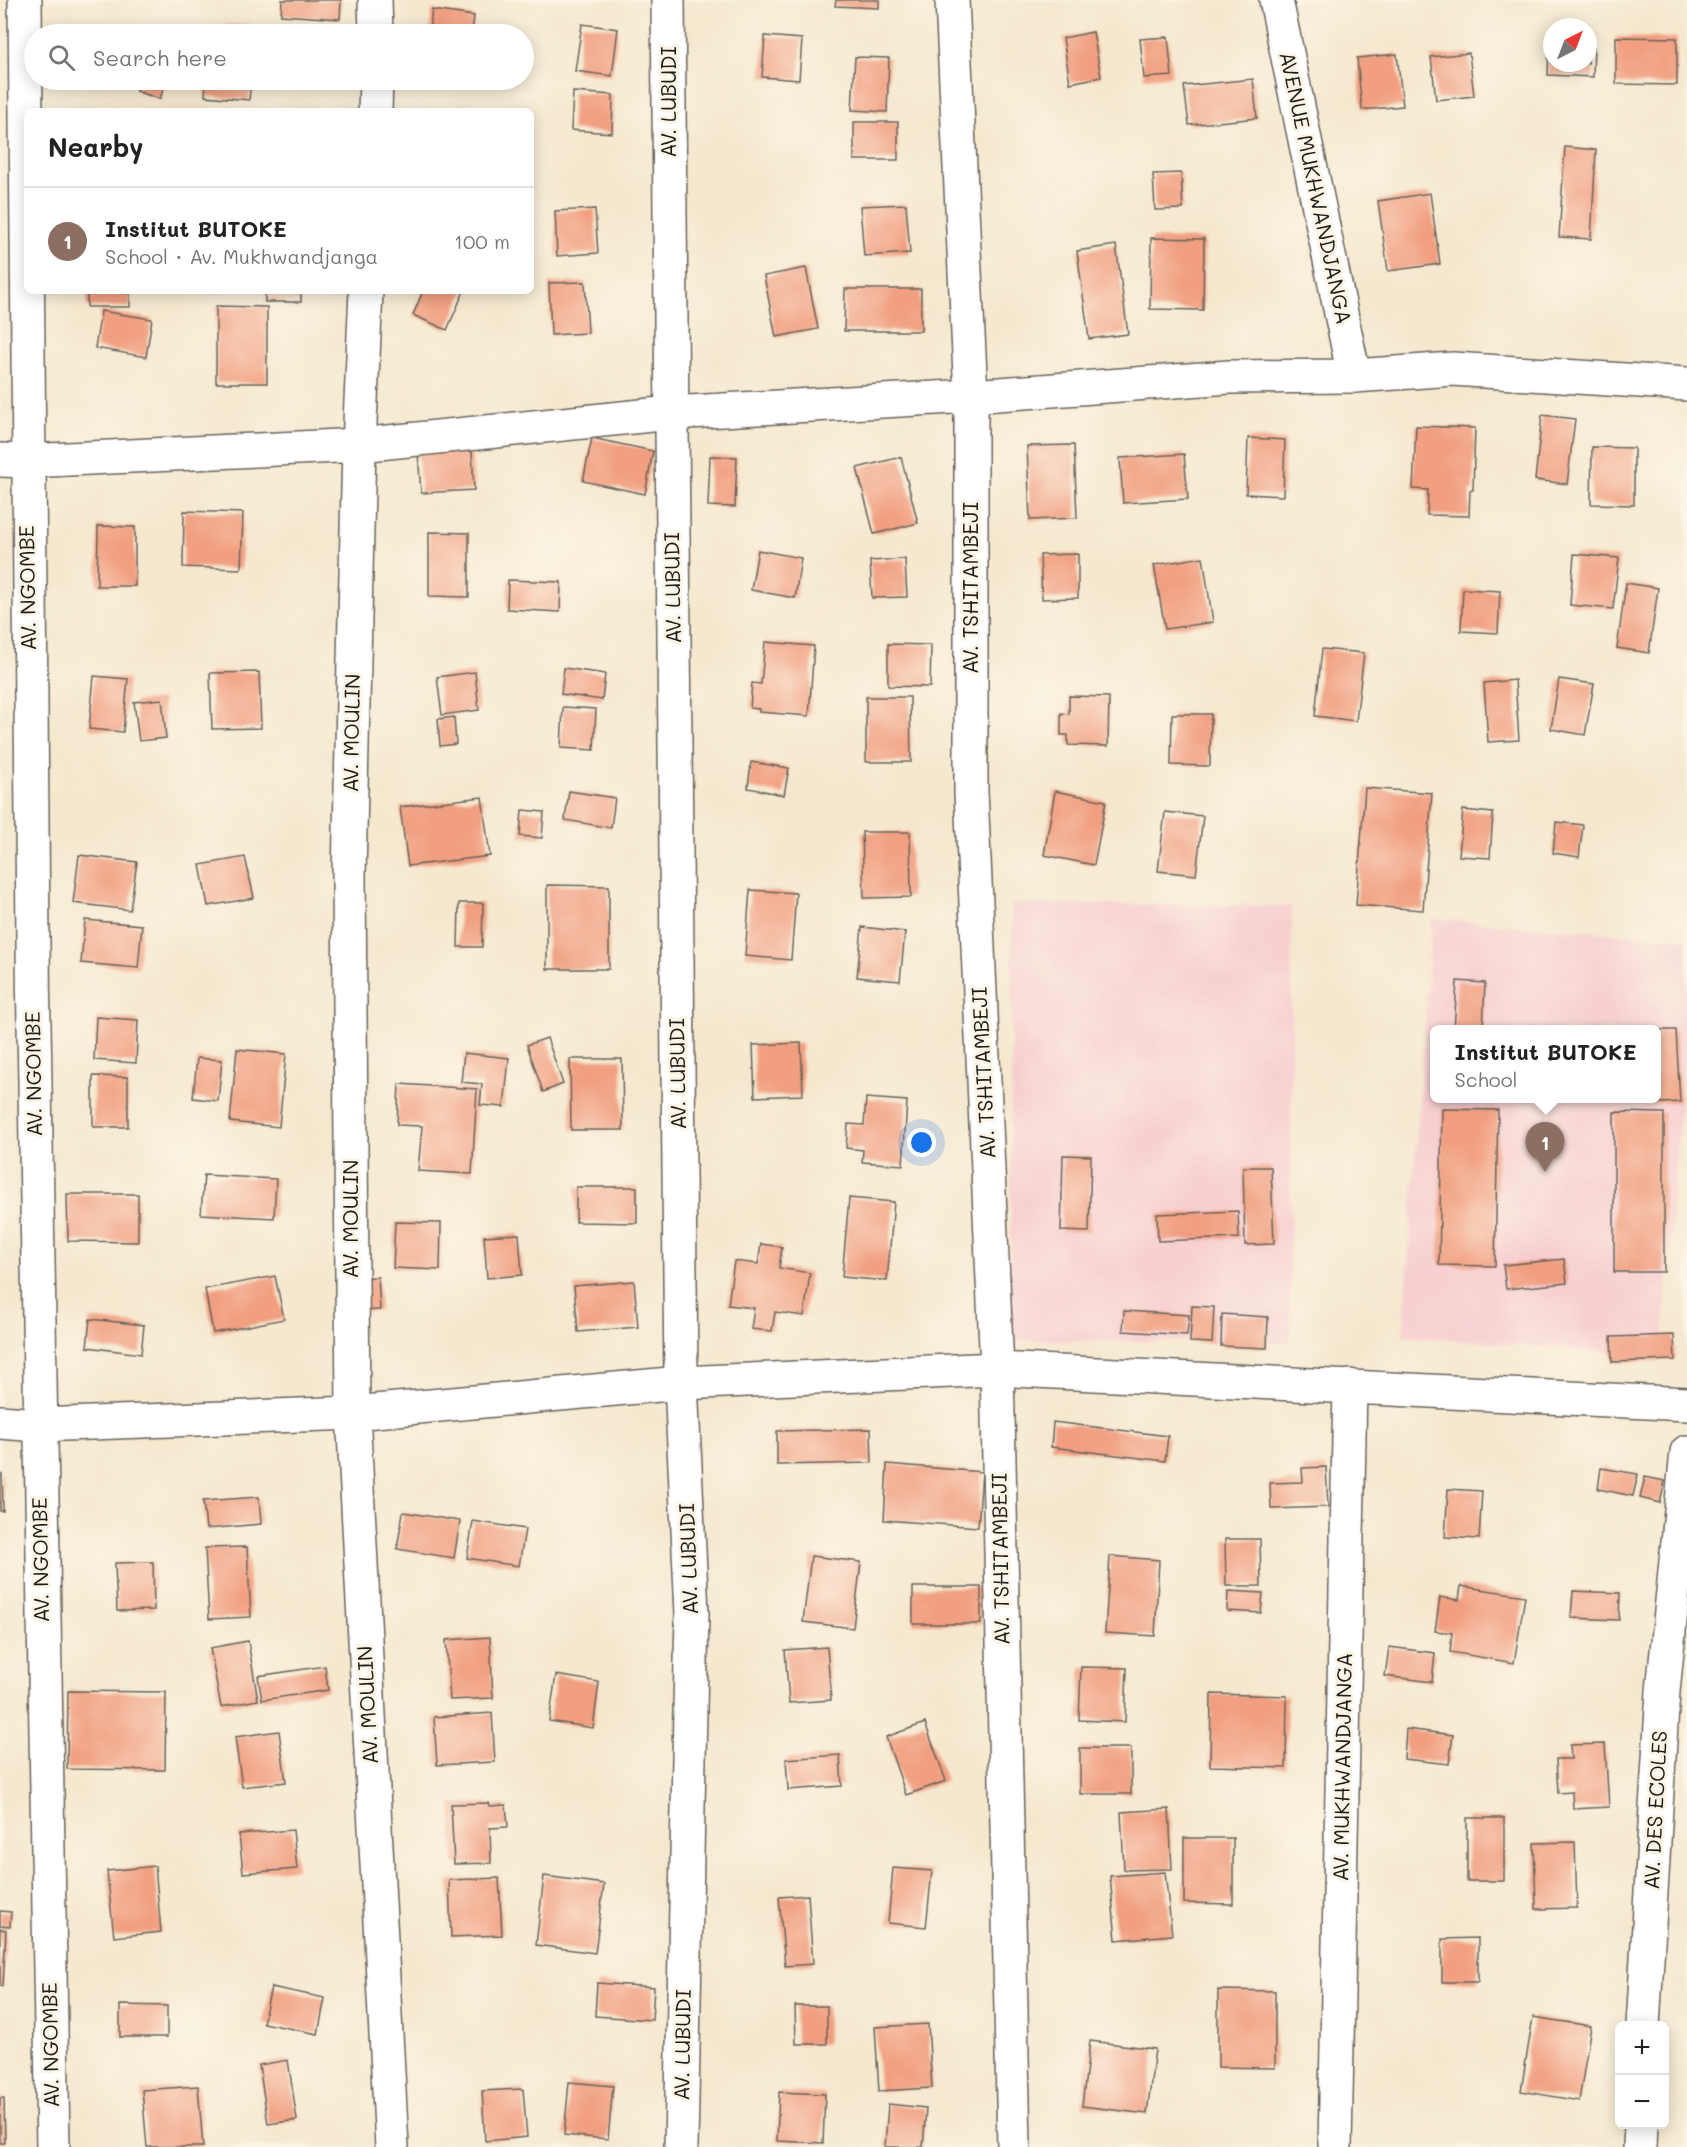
<!DOCTYPE html>
<html lang="en">
<head>
<meta charset="utf-8">
<style>
  :root { --surface:#fff; --page:#f6f6f6; --text:#222; --muted:#767676; --line:#e0e0e0; --accent:#0f766e }
  body { margin:0; font-family:Mali,sans-serif; background:var(--page); color:var(--text) }
  .controls { position:absolute; right:18px; bottom:18px; display:grid; overflow:hidden; border-radius:9px; box-shadow:0 3px 15px #0003 }
  .controls button { width:54px; height:54px; display:grid; place-items:center; padding:0; border:0; border-bottom:2px solid var(--line); background:var(--surface); color:var(--text); font:30px sans-serif }
  .compass { position:absolute; left:1543px; top:18px; width:54px; height:54px; border-radius:50%; background:var(--surface); box-shadow:0 3px 15px #0003; rotate:42deg }
  .you { position:absolute; left:922px; top:1143px; width:21px; height:21px; margin:-15px; border:4px solid #fff; border-radius:50%; background:#1a73e8; box-shadow:0 0 0 9px #1a73e833 }
  .badge { display:grid; place-items:center; width:39px; height:39px; border-radius:50%; background:var(--accent); color:#fff; font-size:20px; font-weight:700 }
  .pin { position:absolute; translate:-50% -50px; filter:drop-shadow(0 2px 3px #0008) }
  .pin::after { content:''; position:absolute; top:32px; width:21px; height:18px; background:inherit; clip-path:polygon(0 0,100% 0,50% 100%) }
  .popup { position:absolute; left:1430px; top:1025px; width:231px; height:78px; box-sizing:border-box; display:grid; place-content:center; border-radius:9px; background:var(--surface); filter:drop-shadow(0 2px 4px #0005); font-size:20px; white-space:nowrap; color:var(--muted) }
  .popup b { font-size:22px; color:var(--text) }
  .popup::after { content:''; position:absolute; left:50%; top:100%; margin-left:-12px; border:12px solid transparent; border-top-color:var(--surface) }
  .list { margin:0; padding:0; list-style:none }
  h2 { display:flex; justify-content:space-between; align-items:center; height:78px; margin:0; padding:0 24px; font-size:26px }
  h2 small { font-size:20px; font-weight:400; color:var(--muted) }
  .list li { display:grid; grid-template-columns:39px 1fr auto; gap:18px; align-items:center; box-sizing:border-box; height:108px; padding:0 24px; border-top:2px solid var(--line) }
  .list b { display:block; font-size:22px; white-space:nowrap }
  .list p { margin:0; font-size:20px; white-space:nowrap; color:var(--muted) }
  .list em { font-size:20px; font-style:normal; color:var(--muted) }
  .icon { flex:none; width:33px; height:33px; fill:none; stroke:currentColor; stroke-width:2; stroke-linecap:round; stroke-linejoin:round }
  .map { position:relative; flex:none; width:1687px; height:2147px; overflow:hidden }
  .search { position:absolute; background:var(--surface); box-shadow:0 3px 15px #0003; left:24px; top:24px; width:510px; height:66px; display:flex; align-items:center; gap:15px; box-sizing:border-box; padding:0 21px; border-radius:33px; color:var(--muted); font-size:22px }
  .panel { position:absolute; background:var(--surface); box-shadow:0 3px 15px #0003; left:24px; top:108px; width:510px; height:186px; border-radius:9px }
  .map>svg:first-child { display:block }
  .built { fill:#f7cfd1; fill-rule:evenodd }
  .building { fill:#f19f80 }
  .lines { fill:none; stroke-linecap:round; stroke-linejoin:round }
  .minor-casing { stroke:#68635b; stroke-width:36 }
  .minor { stroke:#fff; stroke-width:33 }
  .labels { text-anchor:middle; stroke-width:6; stroke-linejoin:round; paint-order:stroke }
  .street-label { font-size:21px; fill:#1c1c1c; stroke:#fcf5e5 }
</style>
</head>
<body>
<div class="map">
<svg width="1687" height="2147" viewBox="0 0 1687 2147">
  <rect width="100%" height="100%" fill="#fcf5e5"/>
  <filter id="ink" filterUnits="userSpaceOnUse"><feTurbulence type="fractalNoise" baseFrequency=".0167" numOctaves="2"/><feDisplacementMap in="SourceGraphic" scale="12" xChannelSelector="R" yChannelSelector="G"/><feConvolveMatrix kernelMatrix="1 2 1 2 8 2 1 2 1" color-interpolation-filters="sRGB"/></filter>
  <filter id="wash" filterUnits="userSpaceOnUse"><feTurbulence type="fractalNoise" baseFrequency=".008" numOctaves="4" result="noise"/><feDisplacementMap in="SourceGraphic" scale="24" xChannelSelector="R" yChannelSelector="G"/><feGaussianBlur stdDeviation="1.35" result="paint"/><feColorMatrix in="noise" values="0 0 0 0 0 0 0 0 0 0 0 0 0 0 0 0 0 1.4 0 .05"/><feComposite in="paint" operator="in"/></filter>
  <g filter="url(#wash)">
    <rect width="100%" height="100%" fill="#f5e8cf"/>
    <g class="built">
      <path d="M1012,904L1292,906L1290,1343L1010,1340Z"/>
      <path d="M1432,919L1687,939V1008L1662,1356L1403,1336ZM1434,1030H1656V1098H1434Z"/>
    </g>
    <g id="blocks">
      <g class="building">
        <path d="M282,0H341L340,19L281,15Z"/>
        <path d="M836,0H879V8L835,6Z"/>
        <path d="M432,10L474,16L472,34H429Z"/>
        <path d="M250,24L251,34H220V26Z"/>
        <path d="M582,24L618,29L612,76L575,71Z"/>
        <path d="M1093,32L1101,77L1070,83L1063,38Z"/>
        <path d="M765,36L802,39L799,80L762,77Z"/>
        <path d="M1168,37L1172,76L1144,78L1140,39Z"/>
        <path d="M1616,37L1677,38V85L1616,84Z"/>
        <path d="M1549,45H1552V63H1588V47H1594L1593,77L1548,75Z"/>
        <path d="M1469,53L1474,96L1436,100L1431,57Z"/>
        <path d="M1397,54L1403,106L1362,110L1357,58Z"/>
        <path d="M855,57L889,58L887,112L852,110Z"/>
        <path d="M1253,79L1257,118L1189,125L1184,86Z"/>
        <path d="M140,80H166L160,99L136,91Z"/>
        <path d="M206,80H251L249,100L205,96Z"/>
        <path d="M573,92L613,95L612,133L571,130Z"/>
        <rect x="854" y="122" width="44" height="38"/>
        <path d="M1565,147L1596,150L1591,239L1559,237Z"/>
        <path d="M1181,173L1183,209L1155,210L1153,174Z"/>
        <path d="M1430,193L1440,264L1388,271L1378,201Z"/>
        <path d="M906,204L910,253L864,256L860,206Z"/>
        <path d="M595,209L598,253L557,256L555,211Z"/>
        <path d="M1151,238L1204,239L1203,310L1150,309Z"/>
        <path d="M1116,245L1128,334L1089,339L1077,251Z"/>
        <path d="M806,268L818,329L776,337L764,276Z"/>
        <path d="M585,282L588,333L551,335L549,283Z"/>
        <path d="M845,289H921V331H844Z"/>
        <rect x="87" y="291" width="43" height="16"/>
        <rect x="265" y="291" width="36" height="11"/>
        <path d="M423,291H464L447,330L413,315Z"/>
        <path d="M216,306L267,307V383H216Z"/>
        <path d="M101,311L152,319L146,357L95,348Z"/>
        <path d="M1542,415L1575,419L1567,484L1535,480Z"/>
        <path d="M1416,426L1475,428L1473,490H1470L1469,516L1427,515L1428,490L1413,489Z"/>
        <path d="M592,438L653,451L645,494L583,481Z"/>
        <path d="M1248,438L1285,440L1283,496L1246,494Z"/>
        <path d="M1074,445L1077,518L1030,520L1027,446Z"/>
        <path d="M1592,447L1634,448V505L1591,504Z"/>
        <path d="M472,451L474,490L421,493L418,453Z"/>
        <path d="M1184,454L1188,499L1123,503L1120,458Z"/>
        <path d="M710,456L737,457L735,507L708,506Z"/>
        <path d="M901,457L918,523L874,534L857,468Z"/>
        <path d="M184,511L243,513L241,569L183,567Z"/>
        <path d="M98,526L135,527V586H97Z"/>
        <path d="M429,532L469,533V597L429,596Z"/>
        <path d="M758,550L801,558L795,598L751,590Z"/>
        <path d="M1078,554V598L1042,599L1040,555Z"/>
        <path d="M1574,554L1619,558L1613,609L1570,605Z"/>
        <path d="M1203,557L1213,622L1165,629L1154,565Z"/>
        <path d="M905,559L907,597L872,598L870,561Z"/>
        <path d="M508,580L561,582L560,612L507,609Z"/>
        <path d="M1626,583L1658,588L1649,653L1617,648Z"/>
        <path d="M1463,589L1500,591L1498,633L1461,631Z"/>
        <path d="M765,642L814,646L809,716L759,712V709L750,708L752,683L761,684Z"/>
        <path d="M888,644L931,645L930,687L888,686Z"/>
        <path d="M1322,649L1364,653L1356,721L1315,716Z"/>
        <path d="M564,668L605,674L602,700L561,694Z"/>
        <path d="M259,672L261,728L212,729L210,673Z"/>
        <path d="M475,672L479,710L442,715L437,677Z"/>
        <path d="M94,676L128,679L123,732L89,729Z"/>
        <path d="M1559,679L1594,684L1585,735L1551,729Z"/>
        <path d="M1515,680L1519,740L1488,742L1484,683Z"/>
        <path d="M1069,696L1109,697L1108,746L1068,745V735H1061V713L1069,714Z"/>
        <path d="M866,697H910L911,762H866Z"/>
        <path d="M162,699L166,738L139,741L134,702Z"/>
        <path d="M563,707L596,709L594,750L561,748Z"/>
        <path d="M1172,714H1211L1210,766L1171,765Z"/>
        <path d="M454,717L456,744L440,746L438,719Z"/>
        <path d="M751,762L789,768L784,795L748,788Z"/>
        <path d="M1365,788L1432,793L1423,910L1356,905Z"/>
        <path d="M569,791L615,798L611,828L565,820Z"/>
        <path d="M1055,791L1106,801L1094,865L1044,855Z"/>
        <path d="M482,797L490,856L408,866L400,807Z"/>
        <path d="M522,810L544,812L542,838L520,836Z"/>
        <path d="M1463,810L1493,813L1490,858L1459,856Z"/>
        <path d="M1165,812L1203,816L1196,875L1158,871Z"/>
        <path d="M1556,822L1583,825L1579,857L1553,853Z"/>
        <path d="M862,832H910L911,897L864,898Z"/>
        <path d="M79,855L137,862L130,910L73,903Z"/>
        <path d="M245,857L254,898L208,906L200,865Z"/>
        <path d="M547,885L609,886V969H547Z"/>
        <path d="M750,890L796,893L791,960L745,956Z"/>
        <path d="M459,903H483L482,947H458Z"/>
        <path d="M85,920L142,925L138,968L81,963Z"/>
        <path d="M862,927L905,932L900,981L857,977Z"/>
        <path d="M1457,981L1485,983L1483,1030H1454Z"/>
        <path d="M96,1017L138,1020L136,1063L94,1060Z"/>
        <path d="M1656,1030H1676L1680,1102L1643,1104V1098H1656Z"/>
        <path d="M547,1038L563,1084L543,1092L527,1045Z"/>
        <path d="M801,1043L803,1095L755,1097L753,1045Z"/>
        <path d="M237,1049L286,1054L279,1127L230,1122Z"/>
        <path d="M464,1053L509,1058L504,1107L480,1105L482,1084L461,1082Z"/>
        <path d="M197,1058L222,1060L218,1101L193,1098Z"/>
        <path d="M570,1059H622L623,1130H571Z"/>
        <path d="M93,1076L128,1077V1127H93Z"/>
        <path d="M399,1084L477,1089L472,1174L418,1171L422,1126L397,1125Z"/>
        <path d="M866,1098L907,1101L903,1165L862,1162L863,1150L846,1148L848,1124L864,1125Z"/>
        <path d="M1442,1109L1498,1110L1495,1266L1439,1265Z"/>
        <path d="M1614,1112L1664,1113V1272H1614Z"/>
        <path d="M1063,1155L1091,1156L1089,1232L1061,1231Z"/>
        <path d="M1243,1167H1271L1274,1244L1245,1245Z"/>
        <path d="M204,1175L276,1179L274,1218L201,1214Z"/>
        <path d="M576,1187H637V1223L576,1222Z"/>
        <path d="M67,1194H138V1242L68,1241Z"/>
        <path d="M849,1198L894,1202L887,1281L842,1277Z"/>
        <path d="M1238,1211L1239,1238L1158,1241L1157,1214Z"/>
        <path d="M395,1222L441,1223L440,1270L393,1268Z"/>
        <path d="M519,1234L522,1275L487,1278L484,1236Z"/>
        <path d="M761,1244L782,1247L779,1268L810,1273L804,1316L775,1312L772,1331L751,1329L754,1308L728,1305L734,1261L758,1264Z"/>
        <path d="M1564,1259L1567,1283L1506,1289L1503,1265Z"/>
        <path d="M275,1276L284,1319L213,1333L205,1289Z"/>
        <path d="M378,1277L380,1310L360,1311L358,1278Z"/>
        <path d="M634,1281L638,1327L578,1332L574,1286Z"/>
        <path d="M1192,1306L1214,1307L1212,1343L1190,1342Z"/>
        <path d="M1124,1311L1189,1315L1187,1335L1123,1331Z"/>
        <path d="M1222,1314L1268,1317L1267,1348L1221,1346Z"/>
        <path d="M90,1319L144,1325L141,1354L87,1347Z"/>
        <path d="M1674,1335L1675,1360L1612,1362L1611,1337Z"/>
        <path d="M1053,1422L1168,1436L1165,1461L1051,1447Z"/>
        <path d="M871,1429L872,1463L777,1465V1431Z"/>
        <path d="M887,1464L982,1472L978,1527L884,1520Z"/>
        <path d="M1326,1467L1328,1507L1271,1509L1270,1483L1303,1482L1302,1468Z"/>
        <path d="M1601,1468L1638,1474L1633,1496L1598,1489Z"/>
        <path d="M0,1474H2L3,1511H0Z"/>
        <path d="M1645,1477L1665,1481L1660,1503L1640,1498Z"/>
        <path d="M1448,1489L1482,1491L1479,1539L1445,1537Z"/>
        <path d="M259,1497L261,1524L206,1529L203,1501Z"/>
        <path d="M403,1512L460,1521L454,1558L397,1549Z"/>
        <path d="M473,1521L525,1529L519,1566L467,1558Z"/>
        <path d="M1225,1539H1260L1261,1586H1226Z"/>
        <path d="M247,1547L251,1617L209,1619L205,1548Z"/>
        <path d="M811,1556L861,1562L853,1628L803,1622Z"/>
        <path d="M1110,1556L1159,1560L1155,1636L1105,1633Z"/>
        <path d="M153,1562L154,1610L117,1611L115,1563Z"/>
        <path d="M1461,1586L1525,1596L1514,1663L1450,1652L1452,1633L1435,1631L1440,1597L1459,1600Z"/>
        <rect x="913" y="1587" width="68" height="37"/>
        <path d="M1228,1591L1263,1593L1261,1613L1227,1611Z"/>
        <path d="M1573,1591L1620,1593L1619,1620L1571,1618Z"/>
        <path d="M490,1637L493,1698L450,1700L446,1640Z"/>
        <path d="M248,1641L258,1700L221,1707L210,1648Z"/>
        <path d="M827,1647L831,1700L789,1703L785,1650Z"/>
        <path d="M1389,1647L1435,1653L1432,1682L1385,1676Z"/>
        <path d="M325,1666L328,1690L262,1700L258,1676Z"/>
        <path d="M1081,1667L1127,1668L1125,1722L1079,1720Z"/>
        <path d="M556,1675L599,1682L593,1728L549,1721Z"/>
        <path d="M68,1691L166,1692L165,1770L67,1769Z"/>
        <path d="M1211,1694L1287,1696L1286,1768L1210,1766Z"/>
        <path d="M492,1713L495,1762L437,1765L434,1717Z"/>
        <path d="M925,1723L946,1781L906,1795L886,1737Z"/>
        <path d="M1406,1729L1453,1735L1449,1764L1404,1759Z"/>
        <path d="M279,1731L286,1782L242,1787L235,1737Z"/>
        <path d="M1605,1744L1609,1807L1573,1809L1572,1792L1558,1793L1556,1759H1571L1570,1745Z"/>
        <rect x="1080" y="1748" width="51" height="46"/>
        <path d="M840,1755L842,1786L788,1790L786,1759Z"/>
        <path d="M489,1803L490,1806L506,1805L508,1827L490,1828L491,1863L454,1864L451,1804Z"/>
        <path d="M1169,1809L1172,1869L1124,1870L1121,1812Z"/>
        <rect x="1467" y="1818" width="37" height="63"/>
        <path d="M293,1830L297,1869L243,1873L239,1834Z"/>
        <path d="M1184,1838H1233V1904L1184,1903Z"/>
        <path d="M1575,1842L1577,1908L1536,1909L1534,1843Z"/>
        <path d="M155,1866L161,1932L114,1937L107,1871Z"/>
        <path d="M893,1868L932,1871L926,1927L888,1923Z"/>
        <path d="M1165,1872L1172,1935L1116,1940L1110,1876Z"/>
        <path d="M544,1876L604,1884L595,1953L536,1945Z"/>
        <path d="M499,1878L502,1935L451,1937L449,1880Z"/>
        <path d="M808,1895L813,1964L785,1966L779,1897Z"/>
        <path d="M0,1911L11,1912L10,1927L0,1926Z"/>
        <path d="M0,1929L6,1930L3,1986H0Z"/>
        <path d="M1478,1938V1982H1442V1939Z"/>
        <path d="M597,1983L654,1987L652,2020L595,2016Z"/>
        <path d="M271,1987L325,1998L318,2034L263,2023Z"/>
        <path d="M1218,1990L1275,1991V2068L1218,2067Z"/>
        <path d="M120,2005L167,2006V2037H120Z"/>
        <path d="M795,2006H827V2044H796Z"/>
        <path d="M1533,2017L1591,2026L1579,2101L1521,2091Z"/>
        <path d="M928,2024L932,2088L879,2091L875,2027Z"/>
        <path d="M1090,2041L1155,2049L1147,2114L1082,2106Z"/>
        <path d="M288,2060L297,2120L268,2124L259,2065Z"/>
        <path d="M569,2082L613,2086L608,2139L564,2135Z"/>
        <path d="M198,2086L203,2147H147L142,2090Z"/>
        <path d="M523,2089L527,2137L485,2141L482,2091Z"/>
        <path d="M779,2092L825,2094L823,2143L777,2141Z"/>
        <path d="M0,2098H4L5,2143H0Z"/>
        <path d="M888,2104L926,2108L923,2147H885Z"/>
      </g>
    </g>
  </g>
  <g filter="url(#ink)">
    <use href="#blocks" fill-opacity="0" stroke="#68635b" stroke-width="1.5"/>
    <g class="lines">
      <g class="minor-casing">
        <g id="minor">
          <path d="M25,0C28,716 38,1431 53,2147"/>
          <path d="M375,0L376,34"/>
          <path d="M668,0L681,1383L692,1613L681,2147"/>
          <path d="M952,0L971,396V792L997,1369L1014,2147"/>
          <path d="M1276,0L1354,376"/>
          <path d="M375,111L376,80"/>
          <path d="M366,291L359,445L349,875L353,1413L392,2147"/>
          <path d="M0,460L27,461L359,445L671,413L971,396L1229,377L1354,376L1453,369L1687,384"/>
          <path d="M0,1422L38,1425L353,1413L681,1383L997,1369L1687,1404"/>
          <path d="M1643,2026L1663,1691L1687,1452"/>
          <path d="M1335,2147L1350,1386"/>
          <path d="M1640,2147L1641,2124"/>
        </g>
      </g>
      <use href="#minor" class="minor"/>
    </g>
  </g>
  <g class="labels">
    <g class="street-label">
      <text transform="translate(669 102) rotate(-90)" y="7">AV. LUBUDI</text>
      <text transform="translate(1315 188) rotate(78)" y="7">AVENUE MUKHWANDJANGA</text>
      <text transform="translate(28 588) rotate(-91)" y="7">AV. NGOMBE</text>
      <text transform="translate(673 588) rotate(-91)" y="7">AV. LUBUDI</text>
      <text transform="translate(971 588) rotate(-90)" y="7">AV. TSHITAMBEJI</text>
      <text transform="translate(352 733) rotate(-89)" y="7">AV. MOULIN</text>
      <text transform="translate(984 1073) rotate(-93)" y="7">AV. TSHITAMBEJI</text>
      <text transform="translate(34 1074) rotate(-91)" y="7">AV. NGOMBE</text>
      <text transform="translate(678 1074) rotate(-91)" y="7">AV. LUBUDI</text>
      <text transform="translate(351 1219) rotate(-90)" y="7">AV. MOULIN</text>
      <text transform="translate(689 1559) rotate(-92)" y="7">AV. LUBUDI</text>
      <text transform="translate(1001 1559) rotate(-91)" y="7">AV. TSHITAMBEJI</text>
      <text transform="translate(41 1560) rotate(-91)" y="7">AV. NGOMBE</text>
      <text transform="translate(368 1705) rotate(-93)" y="7">AV. MOULIN</text>
      <text transform="translate(1343 1767) rotate(-89)" y="7">AV. MUKHWANDJANGA</text>
      <text transform="translate(1656 1810) rotate(-87)" y="7">AV. DES ECOLES</text>
      <text transform="translate(51 2045) rotate(-91)" y="7">AV. NGOMBE</text>
      <text transform="translate(683 2045) rotate(-89)" y="7">AV. LUBUDI</text>
    </g>
  </g>
</svg>
<div class="controls">
<button>+</button>
<button>−</button>
</div>
<svg class="compass" viewBox="-18 -18 36 36"><path d="M0-13l5 13h-10z" fill="#e53935"/><path d="M0 13l5-13h-10z" fill="#767676"/></svg>
<div class="you"></div>
<div class="pin badge" style="left:1545px;top:1172px;background:#8d6e63">1</div>
<div class="popup"><b>Institut BUTOKE</b>School</div>
<div class="search"><svg class="icon" aria-label="search" viewBox="0 0 24 24"><circle cx="10" cy="10" r="6"/><path d="M15 15l6 6"/></svg>Search here</div>
<section class="panel">
<h2>Nearby<small></small></h2>
<ul class="list">
<li><span class="badge" style="background:#8d6e63">1</span><div><b>Institut BUTOKE</b><p>School · Av. Mukhwandjanga</p></div><em>100 m</em></li>
</ul>
</section>
</div>
</body>
</html>
